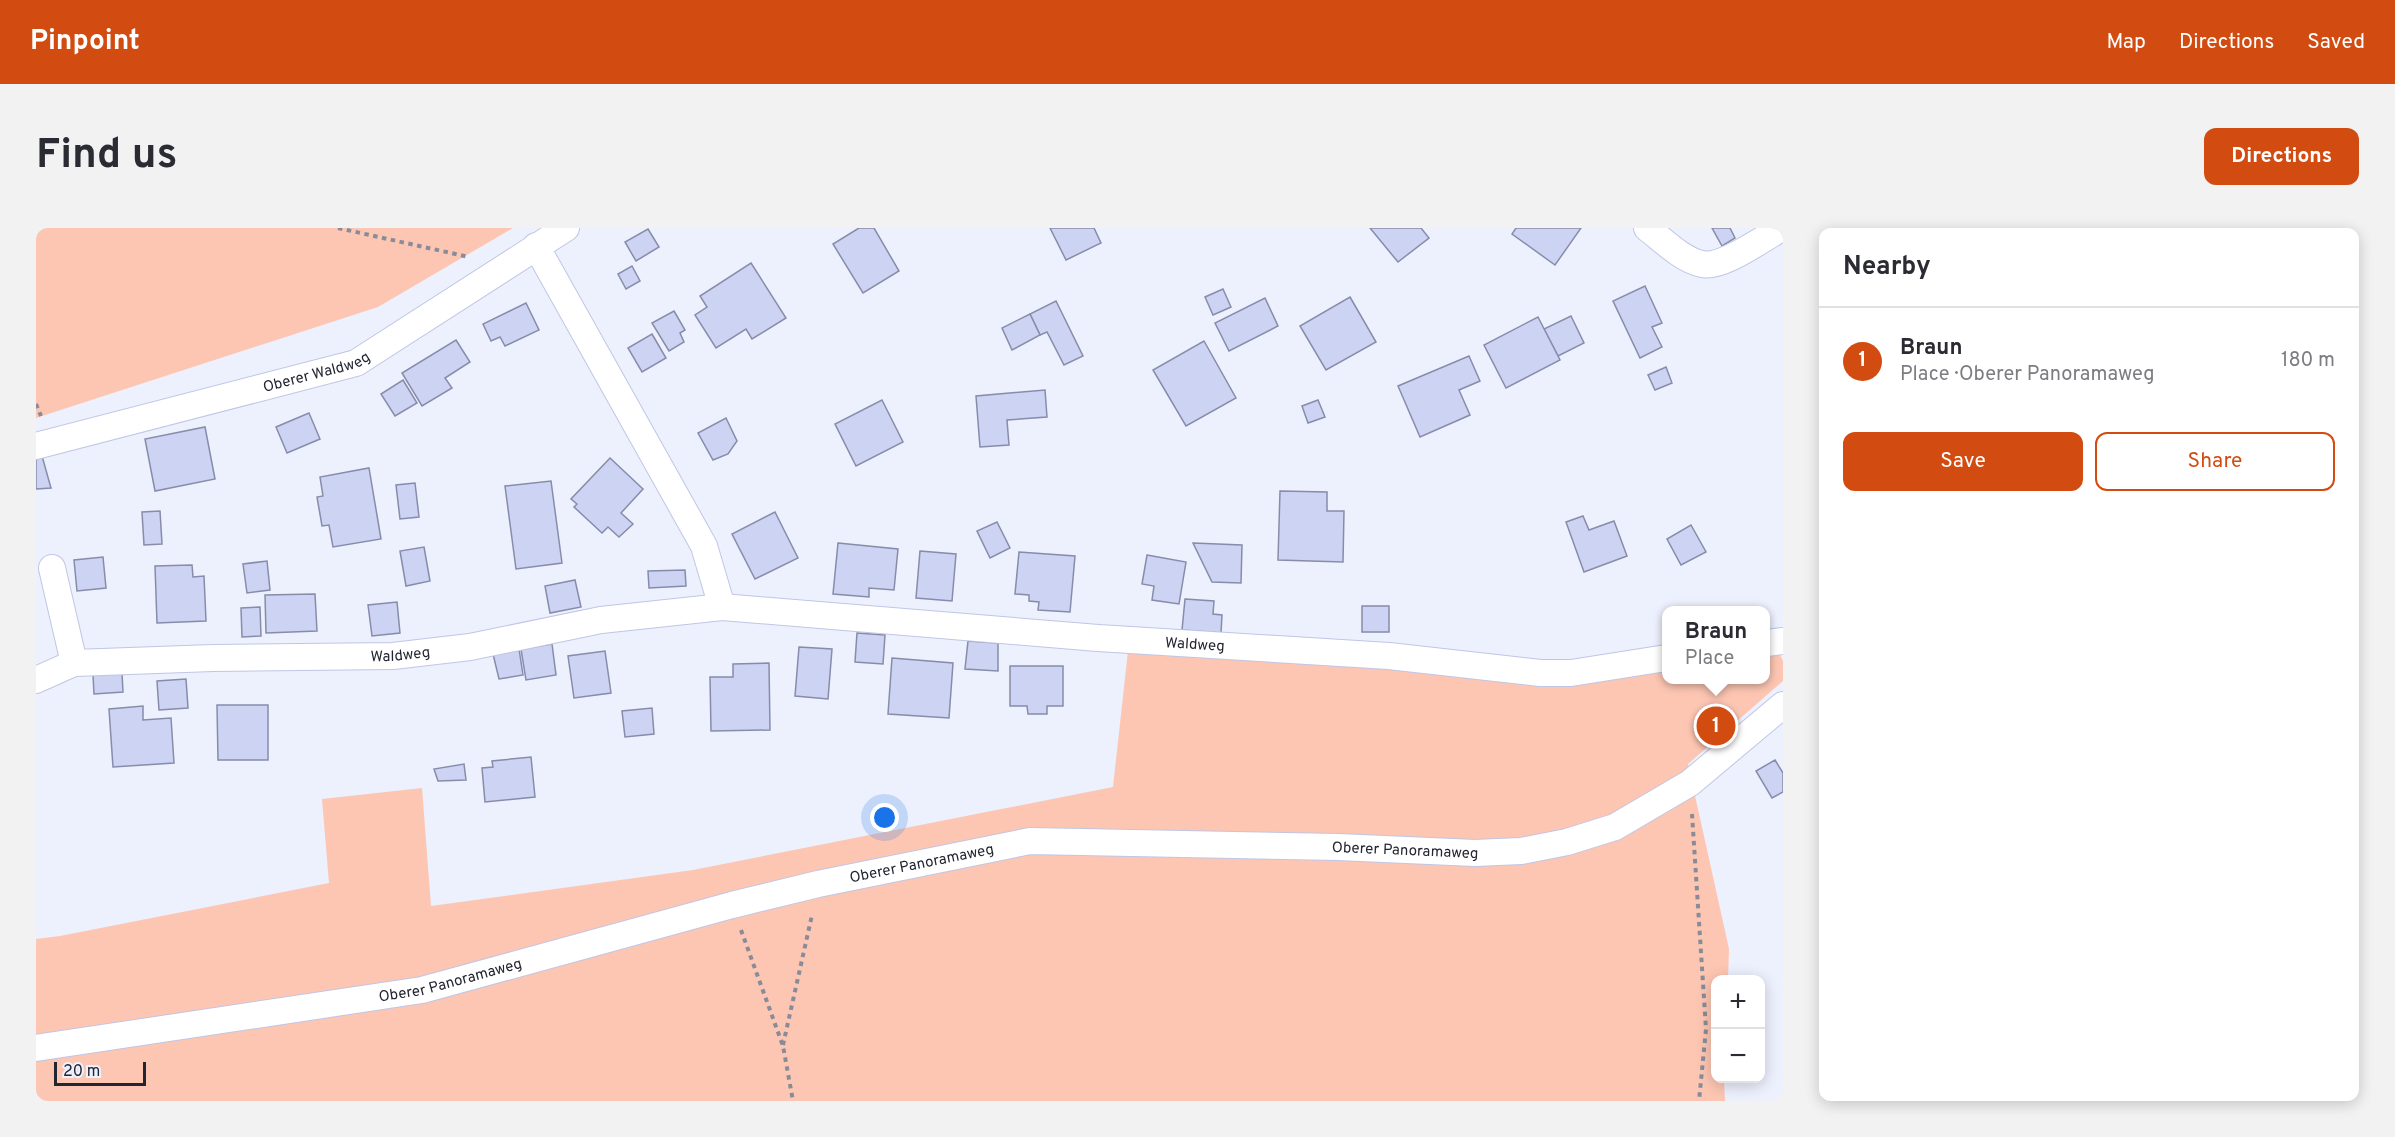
<!DOCTYPE html>
<html lang="en">
<head>
<meta charset="utf-8">
<style>
  :root { --surface:#fff; --page:#f2f2f3; --text:#2b2b33; --muted:#7c7c81; --line:#e1e1e2; --accent:#d24c11 }
  body { margin:0; font-family:Overpass,sans-serif; background:var(--page); color:var(--text) }
  .controls { position:absolute; right:18px; bottom:18px; display:grid; overflow:hidden; border-radius:12px; box-shadow:0 3px 15px #0003 }
  .controls button { width:54px; height:54px; display:grid; place-items:center; padding:0; border:0; border-bottom:2px solid var(--line); background:var(--surface); color:var(--text); font:30px sans-serif }
  .scale { position:absolute; left:18px; bottom:15px; width:92px; box-sizing:border-box; padding-left:6px; border:3px solid #232531; border-top:0; font-size:16px; line-height:21px; white-space:nowrap; color:#232531; -webkit-text-stroke:4px #edf0fd; paint-order:stroke }
  .you { position:absolute; left:849px; top:590px; width:21px; height:21px; margin:-15px; border:4px solid #fff; border-radius:50%; background:#1a73e8; box-shadow:0 0 0 9px #1a73e833 }
  .badge { display:grid; place-items:center; width:39px; height:39px; border-radius:50%; background:var(--accent); color:#fff; font-size:20px; font-weight:700 }
  .pin { position:absolute; translate:-50% -50%; border:3px solid #fff; box-shadow:0 2px 6px #0006 }
  .popup { position:absolute; left:1626px; top:378px; width:108px; height:78px; box-sizing:border-box; display:grid; place-content:center; border-radius:12px; background:var(--surface); filter:drop-shadow(0 2px 4px #0005); font-size:20px; white-space:nowrap; color:var(--muted) }
  .popup b { font-size:22px; color:var(--text) }
  .popup::after { content:''; position:absolute; left:50%; top:100%; margin-left:-12px; border:12px solid transparent; border-top-color:var(--surface) }
  .list { margin:0; padding:0; list-style:none }
  h2 { display:flex; justify-content:space-between; align-items:center; height:78px; margin:0; padding:0 24px; font-size:26px }
  h2 small { font-size:20px; font-weight:400; color:var(--muted) }
  .list li { display:grid; grid-template-columns:39px 1fr auto; gap:18px; align-items:center; box-sizing:border-box; height:108px; padding:0 24px; border-top:2px solid var(--line) }
  .list b { display:block; font-size:22px; white-space:nowrap }
  .list p { margin:0; font-size:20px; white-space:nowrap; color:var(--muted) }
  .list em { font-size:20px; font-style:normal; color:var(--muted) }
  .actions { display:flex; gap:12px; padding:18px 24px }
  .actions a { flex:1; padding:14px 0; border:2px solid var(--accent); border-radius:12px; text-align:center; font-size:21px; color:var(--accent) }
  .actions .main { background:var(--accent); color:#fff }
  .map { position:relative; flex:none; width:1747px; height:873px; overflow:hidden; border-radius:12px }
  header { display:flex; align-items:center; gap:36px; box-sizing:border-box; height:84px; padding:0 30px; background:var(--accent); color:#fff }
  header strong { font-size:28px }
  nav { display:flex; gap:33px; margin-inline-start:auto; font-size:21px }
  .intro { display:flex; align-items:center; justify-content:space-between; box-sizing:border-box; height:144px; padding:0 36px }
  h1 { margin:0; font-size:42px }
  .button { padding:15px 27px; border-radius:12px; background:var(--accent); color:#fff; font-size:21px; font-weight:700 }
  main { display:flex; gap:36px; padding:0 36px }
  aside { flex:1; background:var(--surface); border-radius:12px; box-shadow:0 3px 15px #0003 }
  .map>svg:first-child { display:block }
  .green { fill:#fdc6b3 }
  .building { fill:#cdd3f3; stroke:#878caa; stroke-width:1.5 }
  .lines { fill:none; stroke-linecap:round; stroke-linejoin:round }
  .street-casing { stroke:#c0c6e5; stroke-width:28 }
  .path { stroke:#898c98; stroke-width:4; stroke-dasharray:4.5 4.5; stroke-linecap:butt }
  .street { stroke:#fff; stroke-width:26 }
  .labels { text-anchor:middle; stroke-width:6; stroke-linejoin:round; paint-order:stroke }
  .street-label { font-size:15px; fill:#232531; stroke:#edf0fd }
</style>
</head>
<body>
<header>
<strong>Pinpoint</strong>
<nav><a>Map</a><a>Directions</a><a>Saved</a></nav>
</header>
<div class="intro"><h1>Find us</h1><a class="button">Directions</a></div>
<main>
<div class="map">
<svg width="1747" height="873" viewBox="0 0 1747 873">
  <rect width="100%" height="100%" fill="#edf0fd"/>
  <g class="green">
    <path d="M0,0H477L342,79L0,190Z"/>
    <path d="M1092,423L1630,442V452H1730V426L1742,423L1747,433V453L1652,536L1693,721L1692,751L1680,752V850L1688,851L1689,873H0V711L24,708L293,655L286,571L386,560L395,678L657,642L1077,559Z"/>
  </g>
  <g class="building">
    <path d="M823,0H838L863,43L827,65L797,16Z"/>
    <path d="M1014,0H1058L1065,15L1030,32Z"/>
    <path d="M1334,0H1385L1393,10L1362,34Z"/>
    <path d="M1480,0H1545L1519,37L1476,6Z"/>
    <path d="M1676,0H1694L1699,10L1686,18Z"/>
    <path d="M612,1L623,19L600,33L589,14Z"/>
    <path d="M715,35L750,90L716,111L710,101L680,120L659,87L671,79L664,68Z"/>
    <path d="M596,38L604,53L590,61L582,46Z"/>
    <path d="M1609,58L1626,95L1616,99L1626,119L1604,130L1577,73Z"/>
    <path d="M1187,61L1195,79L1177,87L1169,69Z"/>
    <path d="M1314,69L1340,114L1290,142L1264,98Z"/>
    <path d="M1229,70L1242,98L1193,123L1179,95Z"/>
    <path d="M1020,73L1047,128L1028,137L1011,104L1004,107L994,86Z"/>
    <path d="M490,75L503,102L469,118L464,109L455,113L447,96Z"/>
    <path d="M638,83L649,102L644,105L648,114L633,123L616,95Z"/>
    <path d="M994,86L1004,107L976,122L966,100Z"/>
    <path d="M1535,88L1548,115L1522,128L1508,101Z"/>
    <path d="M1502,89L1524,132L1470,160L1448,117Z"/>
    <path d="M616,106L630,130L606,144L592,120Z"/>
    <path d="M420,112L434,134L409,150L416,160L386,178L366,145Z"/>
    <path d="M1168,113L1200,170L1150,198L1117,142Z"/>
    <path d="M1433,128L1444,153L1423,162L1434,187L1384,209L1362,158Z"/>
    <path d="M1630,139L1636,155L1619,162L1612,147Z"/>
    <path d="M367,152L381,175L359,188L345,166Z"/>
    <path d="M1009,162L1011,189L971,192L973,217L944,219L940,168Z"/>
    <path d="M846,172L867,214L820,238L799,196Z"/>
    <path d="M1282,172L1289,189L1272,195L1266,178Z"/>
    <path d="M273,185L284,211L251,225L240,199Z"/>
    <path d="M690,190L701,213L692,226L677,232L662,205Z"/>
    <path d="M169,199L179,251L119,263L109,211Z"/>
    <path d="M6,228L15,260L0,261V230Z"/>
    <path d="M574,230L607,261L585,285L597,296L583,309L572,299L566,305L538,279L541,276L535,271Z"/>
    <path d="M333,240L345,311L297,319L293,297L286,298L281,269L287,268L284,249Z"/>
    <path d="M515,253L526,335L480,341L469,258Z"/>
    <path d="M379,255L383,289L364,291L360,257Z"/>
    <path d="M1244,263L1291,264V283H1308L1307,334L1242,332Z"/>
    <path d="M124,283L126,316L108,317L106,284Z"/>
    <path d="M739,284L762,330L719,351L696,306Z"/>
    <path d="M1547,288L1553,302L1578,293L1591,328L1548,344L1530,294Z"/>
    <path d="M961,294L974,320L954,330L941,303Z"/>
    <path d="M1655,297L1670,324L1645,337L1631,311Z"/>
    <path d="M802,315L862,321L858,362L833,360V369L797,366Z"/>
    <path d="M1157,315L1206,317L1205,355L1176,354Z"/>
    <path d="M388,319L394,353L370,358L364,323Z"/>
    <path d="M884,323L920,326L916,373L880,370Z"/>
    <path d="M983,324L1039,328L1034,384L1002,382L1003,374L993,373V367L979,366Z"/>
    <path d="M1111,327L1150,334L1143,376L1116,372L1118,358L1106,356Z"/>
    <path d="M67,329L70,360L41,363L38,332Z"/>
    <path d="M231,333L234,362L211,365L207,336Z"/>
    <path d="M156,337L157,349L168,348L170,393L121,395L119,338Z"/>
    <path d="M649,342L650,358L613,360L612,343Z"/>
    <path d="M539,352L545,379L514,385L509,358Z"/>
    <path d="M279,366L281,403L230,405L229,367Z"/>
    <path d="M1149,371L1178,373L1177,386L1186,387L1185,405L1146,402Z"/>
    <path d="M361,374L364,405L336,408L332,377Z"/>
    <rect x="1326" y="378" width="27" height="26"/>
    <path d="M224,379L225,408L206,409L205,380Z"/>
    <path d="M821,405L849,407L847,436L819,434Z"/>
    <path d="M932,413L962,415V443L929,441Z"/>
    <path d="M516,416L520,447L490,452L485,421Z"/>
    <path d="M763,419L796,421L792,471L759,468Z"/>
    <path d="M483,421L487,447L463,451L457,426Z"/>
    <path d="M569,423L575,465L538,470L532,428Z"/>
    <path d="M856,430L917,435L913,490L852,486Z"/>
    <path d="M733,435L734,502L675,503L674,449H697V436Z"/>
    <path d="M974,438H1027V478H1011V486H992L991,478H974Z"/>
    <path d="M86,445L87,464L58,466L57,447Z"/>
    <path d="M150,451L152,480L123,482L121,453Z"/>
    <path d="M181,477H232V532H182Z"/>
    <path d="M107,478V492L135,490L138,535L77,539L73,481Z"/>
    <path d="M616,480L618,506L589,509L586,483Z"/>
    <path d="M495,529L499,569L449,574L446,540L457,539L456,533Z"/>
    <path d="M1739,532L1747,545V564L1736,570L1720,543Z"/>
    <path d="M428,536L430,552L402,553L398,541Z"/>
  </g>
  <g class="lines">
    <g class="street-casing">
      <g id="street">
        <path d="M1611,0C1627,12 1646,32 1666,36C1686,41 1727,10 1746,0"/>
        <path d="M500,18L668,318L686,379"/>
        <path id="s1" d="M0,218L320,135L530,0"/>
        <path d="M16,340L38,435"/>
        <path d="M1730,415L1747,413"/>
        <path id="s2" d="M0,452L38,435L177,430L357,428L434,419L565,392L686,379L1062,410L1353,428L1504,445H1535L1630,430"/>
        <path id="s3" d="M0,820L386,762L696,677L782,656L994,613L1302,619L1439,625L1485,623L1531,614L1579,599L1654,555L1747,477"/>
      </g>
    </g>
    <g class="path">
      <path d="M302,0L433,29"/>
      <path d="M0,176L5,188"/>
      <path d="M1656,586L1670,801L1663,873"/>
      <path d="M705,702L747,818L757,873"/>
      <path d="M747,817L776,687"/>
    </g>
    <use href="#street" class="street"/>
  </g>
  <g class="labels">
    <g class="street-label">
      <text dy="5" stroke="none"><textPath href="#s1" startOffset="290">Oberer Waldweg</textPath></text>
      <text dy="5" stroke="none"><textPath href="#s2" startOffset="1168">Waldweg</textPath></text>
      <text dy="5" stroke="none"><textPath href="#s2" startOffset="368">Waldweg</textPath></text>
      <text dy="5" stroke="none"><textPath href="#s3" startOffset="1392">Oberer Panoramaweg</textPath></text>
      <text dy="5" stroke="none"><textPath href="#s3" startOffset="906">Oberer Panoramaweg</textPath></text>
      <text dy="5" stroke="none"><textPath href="#s3" startOffset="420">Oberer Panoramaweg</textPath></text>
    </g>
  </g>
</svg>
<div class="controls">
<button>+</button>
<button>−</button>
</div>
<div class="scale">20 m</div>
<div class="you"></div>
<div class="pin badge" style="left:1680px;top:498px">1</div>
<div class="popup"><b>Braun</b>Place</div>
</div>
<aside>
<h2>Nearby<small></small></h2>
<ul class="list">
<li><span class="badge">1</span><div><b>Braun</b><p>Place · Oberer Panoramaweg</p></div><em>180 m</em></li>
</ul>
<div class="actions"><a class="main">Save</a><a>Share</a></div>
</aside>
</main>
</body>
</html>
